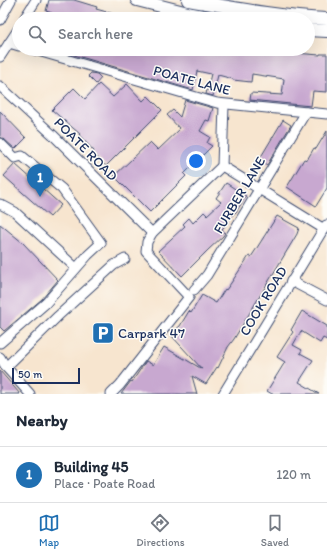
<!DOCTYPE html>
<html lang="en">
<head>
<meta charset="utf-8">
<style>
  :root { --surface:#fff; --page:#f6f6f7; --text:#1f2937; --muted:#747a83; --line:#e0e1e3; --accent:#1f6fb2 }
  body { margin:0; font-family:Itim,sans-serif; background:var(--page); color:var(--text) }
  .scale { position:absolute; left:12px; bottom:10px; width:68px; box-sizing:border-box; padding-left:4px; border:2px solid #1b2f5e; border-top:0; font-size:11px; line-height:14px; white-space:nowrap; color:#1b2f5e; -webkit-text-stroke:3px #fdfcf7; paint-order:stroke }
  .you { position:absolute; left:196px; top:161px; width:14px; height:14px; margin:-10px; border:3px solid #fff; border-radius:50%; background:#1a73e8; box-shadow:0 0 0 6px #1a73e833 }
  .badge { display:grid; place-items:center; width:26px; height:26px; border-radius:50%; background:var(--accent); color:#fff; font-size:13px; font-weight:700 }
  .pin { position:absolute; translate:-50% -33px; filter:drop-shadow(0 1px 2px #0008) }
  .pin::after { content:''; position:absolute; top:21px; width:14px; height:12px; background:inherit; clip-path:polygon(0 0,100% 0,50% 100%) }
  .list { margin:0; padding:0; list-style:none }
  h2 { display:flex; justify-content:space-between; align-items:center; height:52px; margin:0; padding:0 16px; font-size:17px }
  h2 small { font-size:13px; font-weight:400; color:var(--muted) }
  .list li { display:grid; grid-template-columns:26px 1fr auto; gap:12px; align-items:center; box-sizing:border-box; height:56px; padding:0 16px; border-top:1px solid var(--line) }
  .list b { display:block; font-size:15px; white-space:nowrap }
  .list p { margin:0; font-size:13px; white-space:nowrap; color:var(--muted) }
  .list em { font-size:13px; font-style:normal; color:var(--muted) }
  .icon { flex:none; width:22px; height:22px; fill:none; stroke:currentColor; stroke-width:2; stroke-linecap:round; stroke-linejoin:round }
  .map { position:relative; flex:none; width:327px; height:394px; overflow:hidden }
  .search { position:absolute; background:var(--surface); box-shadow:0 4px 16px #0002; left:12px; right:12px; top:12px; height:44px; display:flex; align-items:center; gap:10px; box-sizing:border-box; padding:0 14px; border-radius:22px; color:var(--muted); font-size:15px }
  .sheet { height:108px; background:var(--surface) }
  nav { display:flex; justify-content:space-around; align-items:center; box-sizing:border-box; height:56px; border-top:1px solid var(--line); background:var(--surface); font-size:11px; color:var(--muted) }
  nav a { display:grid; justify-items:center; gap:2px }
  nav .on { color:var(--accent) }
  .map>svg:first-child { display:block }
  .building { fill:#c8a8d0 }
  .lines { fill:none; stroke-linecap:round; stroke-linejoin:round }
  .minor-casing { stroke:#3c4a6f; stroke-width:11 }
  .major-casing { stroke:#3c4a6f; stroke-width:14 }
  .minor { stroke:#fff; stroke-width:9 }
  .major { stroke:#fff; stroke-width:12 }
  .labels { text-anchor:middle; stroke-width:3; stroke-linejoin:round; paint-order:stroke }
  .street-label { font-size:14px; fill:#1b2f5e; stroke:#fdfcf7 }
  .poi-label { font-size:14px; fill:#1b2f5e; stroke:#fdfcf7; text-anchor:start }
</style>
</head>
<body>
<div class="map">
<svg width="327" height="394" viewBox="0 0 327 394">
  <rect width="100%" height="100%" fill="#fdfcf7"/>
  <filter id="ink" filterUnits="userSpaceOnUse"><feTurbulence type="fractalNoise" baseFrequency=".025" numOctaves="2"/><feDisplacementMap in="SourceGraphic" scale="8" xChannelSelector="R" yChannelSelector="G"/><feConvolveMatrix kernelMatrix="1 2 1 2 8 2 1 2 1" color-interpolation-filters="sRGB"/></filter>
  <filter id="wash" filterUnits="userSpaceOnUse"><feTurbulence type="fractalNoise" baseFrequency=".012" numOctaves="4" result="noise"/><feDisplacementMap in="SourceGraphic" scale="16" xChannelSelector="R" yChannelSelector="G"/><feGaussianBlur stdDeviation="0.9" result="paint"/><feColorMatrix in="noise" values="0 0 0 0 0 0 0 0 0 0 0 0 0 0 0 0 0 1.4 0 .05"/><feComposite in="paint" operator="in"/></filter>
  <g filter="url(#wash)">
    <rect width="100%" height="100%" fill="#f7e5cf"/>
    <g id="blocks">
      <g class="building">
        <path d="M49,0H74L97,7L96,9L125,17L124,19H65L52,15V13L46,11Z"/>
        <path d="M58,49H81L90,52V49H295V53L320,55V54H327V92L313,91L311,106L250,100L251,93L282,95L284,79L252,74L251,82L233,80V79L218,75L213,96L206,94L211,74L197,71L193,90L64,52L58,50Z"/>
        <path d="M91,73L97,74L101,78L96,84L88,76Z"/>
        <path d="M99,84L113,97L127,84L143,101L148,96L162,110L106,166L93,153L94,151L79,135L80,134L52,110L74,88L85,99Z"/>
        <path d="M185,100L213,108L209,121L206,120L200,131L210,137L207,143L212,146L184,174L186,176L150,212L114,176L150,142L158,150L180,129L167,115L173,110L180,117Z"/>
        <path d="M0,111L26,138L15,149L4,139L0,137Z"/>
        <path d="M283,120L291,125L267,165L259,160Z"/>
        <path d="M327,131V188L316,206L287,187L304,159L307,160L314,148L316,149Z"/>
        <path d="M15,164L61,205L50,217L4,176Z"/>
        <path d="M226,183L246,196L236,212L226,221L228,223L222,229L225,233L223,236L208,250L182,276L158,251L185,226L183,224L189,218L193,223L204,212L207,215L221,202L216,198Z"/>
        <path d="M277,216L299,228L297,234L234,339L228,347L218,368L217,367L206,384L192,376L197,394H121L131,381L132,382L146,361L153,365L164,347L202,369L170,334L180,326L189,311L191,313L202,295L216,303L225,289L226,290L231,283L249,256L251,257L255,251Z"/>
        <path d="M0,224L23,243L58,280L42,299L4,331L0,327Z"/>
        <path d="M302,311L327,326V340L323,338L320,343L301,331L293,345L302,350L300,353L313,360L299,382L319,394H272L267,391L285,362L277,357L293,332L291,330Z"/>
        <path d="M0,371L20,394H0Z"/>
      </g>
    </g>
  </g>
  <g filter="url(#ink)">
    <use href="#blocks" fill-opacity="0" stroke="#3c4a6f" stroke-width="1"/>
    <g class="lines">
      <g class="minor-casing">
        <g id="minor">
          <path d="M24,19L36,0"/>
          <path d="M0,20L11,0"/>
          <path d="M9,43L19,46"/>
          <path d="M31,49L217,103L327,114"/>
          <path d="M0,57L19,28"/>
          <path d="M0,86L53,135L152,233"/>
          <path d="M0,143L15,158L22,156L62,189L101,243L88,255L46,303L0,343"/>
          <path d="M222,166L224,105"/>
          <path d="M0,204L15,212L76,268"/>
          <path d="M291,281L327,300"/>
          <path d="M194,290L207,275L306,112"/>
          <path d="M0,357L6,367L30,394"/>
          <path d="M6,367L58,316L114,265L125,259"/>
          <path d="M111,394L120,385L189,297L146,251L147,242L152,233L222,166L324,229"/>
          <path d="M223,394L326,225"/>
        </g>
      </g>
      <g class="major-casing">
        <g id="major">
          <path d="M137,0L192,14L217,19"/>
          <path d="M188,0C234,8 280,17 327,19"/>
          <path d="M308,30L327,31"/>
        </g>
      </g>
      <use href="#minor" class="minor"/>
      <use href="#major" class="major"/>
    </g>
  </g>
  <defs>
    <g id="parking-square" transform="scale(1.15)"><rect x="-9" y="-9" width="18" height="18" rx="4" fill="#1f6fb2" stroke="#fdfcf7"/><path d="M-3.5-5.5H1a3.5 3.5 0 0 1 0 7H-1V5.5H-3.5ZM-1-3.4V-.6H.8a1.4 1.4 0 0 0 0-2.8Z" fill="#fff"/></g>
  </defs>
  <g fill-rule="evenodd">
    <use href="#parking-square" x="103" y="333"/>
  </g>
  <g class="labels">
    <g class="street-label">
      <text transform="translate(192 80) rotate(15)" y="5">POATE LANE</text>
      <text transform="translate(86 149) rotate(45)" y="5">POATE ROAD</text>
      <text transform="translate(239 195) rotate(-59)" y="5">FURBER LANE</text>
      <text transform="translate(263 301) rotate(-59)" y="5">COOK ROAD</text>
    </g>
    <g class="poi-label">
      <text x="118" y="338">Carpark 47</text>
    </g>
  </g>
</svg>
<div class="scale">50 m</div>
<div class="you"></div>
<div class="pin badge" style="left:40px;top:197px">1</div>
<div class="search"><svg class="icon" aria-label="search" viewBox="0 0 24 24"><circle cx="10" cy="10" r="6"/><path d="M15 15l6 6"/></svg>Search here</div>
</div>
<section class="sheet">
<h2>Nearby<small></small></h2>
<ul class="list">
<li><span class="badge">1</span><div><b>Building 45</b><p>Place · Poate Road</p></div><em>120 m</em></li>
</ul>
</section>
<nav>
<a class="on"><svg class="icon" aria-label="map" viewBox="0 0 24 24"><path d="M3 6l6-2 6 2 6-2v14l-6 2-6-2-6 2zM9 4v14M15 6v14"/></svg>Map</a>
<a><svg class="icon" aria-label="directions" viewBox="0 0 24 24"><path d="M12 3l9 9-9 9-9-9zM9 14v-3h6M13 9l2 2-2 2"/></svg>Directions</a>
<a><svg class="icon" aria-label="saved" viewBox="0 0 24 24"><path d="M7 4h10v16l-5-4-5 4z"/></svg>Saved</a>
</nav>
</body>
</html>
